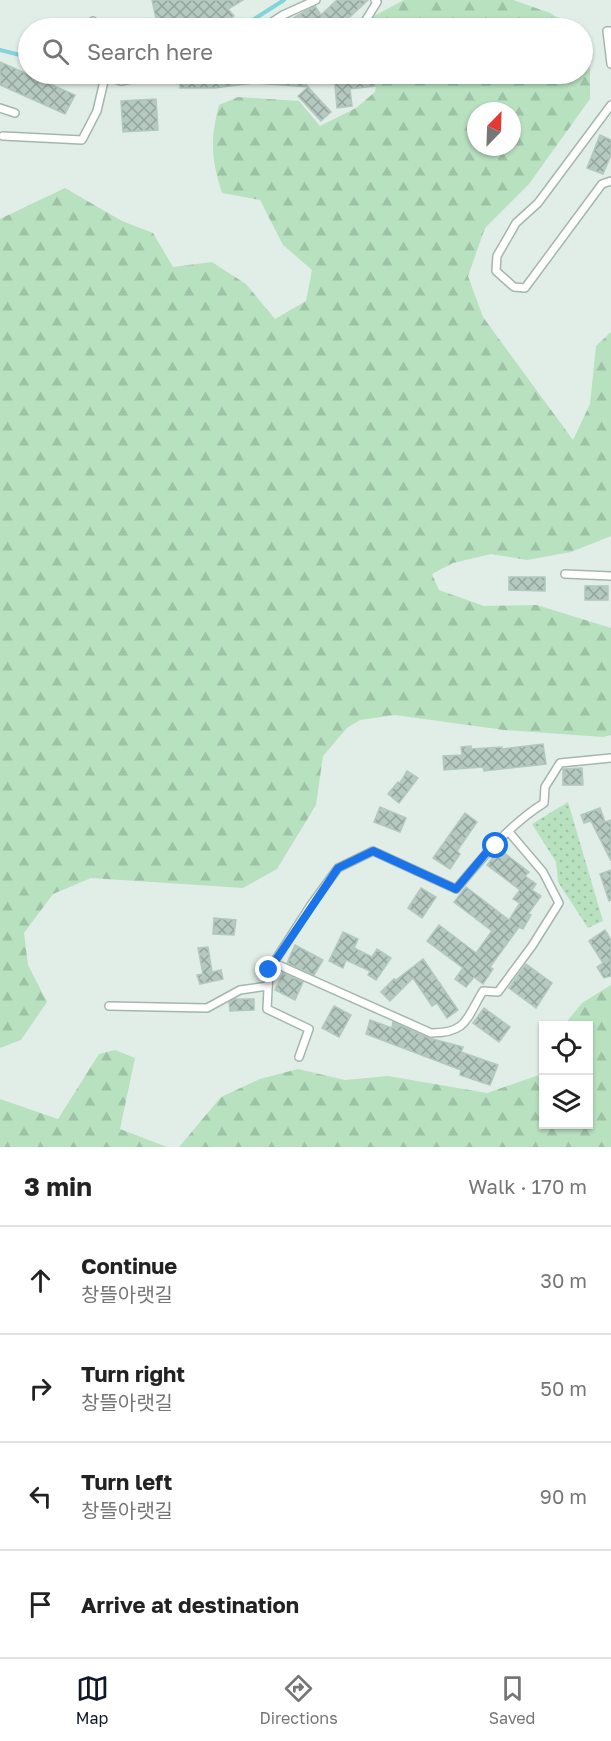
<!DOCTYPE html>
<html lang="en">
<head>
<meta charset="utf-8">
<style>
  :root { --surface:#fff; --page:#f6f6f6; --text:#222; --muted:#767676; --line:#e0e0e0; --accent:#111827 }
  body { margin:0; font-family:"Golos Text","Noto Sans KR",sans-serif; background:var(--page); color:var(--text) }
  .controls { position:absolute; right:18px; bottom:18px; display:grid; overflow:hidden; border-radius:0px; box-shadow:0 2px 4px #0004 }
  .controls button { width:54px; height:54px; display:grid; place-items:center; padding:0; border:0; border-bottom:2px solid var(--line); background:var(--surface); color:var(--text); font:30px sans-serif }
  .compass { position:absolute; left:467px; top:102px; width:54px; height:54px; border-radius:50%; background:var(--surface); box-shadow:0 2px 4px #0004; rotate:23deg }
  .stop { position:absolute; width:18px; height:18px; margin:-14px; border:4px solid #1a73e8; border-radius:50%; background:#fff }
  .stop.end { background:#1a73e8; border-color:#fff; box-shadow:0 2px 6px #0008 }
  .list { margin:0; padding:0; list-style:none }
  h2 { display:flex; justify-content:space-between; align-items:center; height:78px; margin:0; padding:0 24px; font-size:26px }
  h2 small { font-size:20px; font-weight:400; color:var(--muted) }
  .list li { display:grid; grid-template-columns:39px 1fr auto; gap:18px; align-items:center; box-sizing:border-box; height:108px; padding:0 24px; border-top:2px solid var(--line) }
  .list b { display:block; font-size:22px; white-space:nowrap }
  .list p { margin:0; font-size:20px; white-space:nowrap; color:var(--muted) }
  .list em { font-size:20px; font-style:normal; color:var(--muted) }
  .icon { flex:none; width:33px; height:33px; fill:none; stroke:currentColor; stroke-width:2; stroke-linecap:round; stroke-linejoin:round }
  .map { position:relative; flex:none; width:611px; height:1147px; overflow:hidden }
  .search { position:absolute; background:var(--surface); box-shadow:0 2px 4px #0004; left:18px; right:18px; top:18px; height:66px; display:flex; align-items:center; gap:15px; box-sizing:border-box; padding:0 21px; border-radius:33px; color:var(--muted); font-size:22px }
  .sheet { height:510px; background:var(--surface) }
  nav { display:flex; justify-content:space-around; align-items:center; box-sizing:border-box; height:84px; border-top:2px solid var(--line); background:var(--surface); font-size:16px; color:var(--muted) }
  nav a { display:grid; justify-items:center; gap:3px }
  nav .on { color:var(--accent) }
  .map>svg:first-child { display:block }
  .grass { fill:url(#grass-dots) }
  .forest { fill:url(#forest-firs); fill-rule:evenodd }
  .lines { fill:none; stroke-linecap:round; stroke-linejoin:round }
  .stream { stroke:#83d3d9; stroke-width:4 }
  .building { fill:url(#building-cross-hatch); stroke:#b3c8be; stroke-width:1.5 }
  .lane-casing { stroke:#a3b7ae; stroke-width:10 }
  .lane { stroke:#fff; stroke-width:7 }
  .route { stroke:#1a73e8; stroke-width:8 }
</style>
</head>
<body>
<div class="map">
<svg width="611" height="1147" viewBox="0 0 611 1147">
  <defs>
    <pattern id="grass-dots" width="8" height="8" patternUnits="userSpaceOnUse" patternTransform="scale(1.5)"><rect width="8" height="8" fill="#b8e1c0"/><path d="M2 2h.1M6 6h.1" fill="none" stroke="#9ec2a6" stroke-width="1.8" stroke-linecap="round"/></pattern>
    <pattern id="forest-firs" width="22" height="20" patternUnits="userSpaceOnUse" patternTransform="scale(1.5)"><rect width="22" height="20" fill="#b8e1c0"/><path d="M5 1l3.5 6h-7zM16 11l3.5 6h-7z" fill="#9ec2a6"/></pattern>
    <pattern id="building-cross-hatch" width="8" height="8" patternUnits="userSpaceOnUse" patternTransform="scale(1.5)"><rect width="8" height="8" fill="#b6c9c0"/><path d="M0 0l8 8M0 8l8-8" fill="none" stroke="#93a59d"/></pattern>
  </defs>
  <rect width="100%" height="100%" fill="#e1eee7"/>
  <path class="grass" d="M568,802L603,921L588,928L558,882L556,862L532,824Z"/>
  <g class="forest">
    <path d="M404,0H513L550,13L576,28H374L372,17Z"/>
    <path d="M583,32L585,34L590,72V99L529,184L485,228L468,276L483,317L573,440L590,404L596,346L611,332V536L571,552L527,560L491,554L453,563L432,574L439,590L484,606L537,605L611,628V735L603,737L504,730L395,715L360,720L347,728L323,756L316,805L277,869L243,888L91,878L53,894L24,933L28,965L47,1002L21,1040L0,1048V219L65,188L122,221L153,233L173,267L212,262L246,284L275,319L306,301L312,270L283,245L260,200L222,193C211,158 210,140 219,105L238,97L299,101L320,126L356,108L375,92L378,74H582ZM476,111H512V147H476Z"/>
    <path d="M611,985V1147H179L221,1097L260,1079L298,1069L345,1080L388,1076L487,1093L542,1074L543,1071L544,1124H588V1026L564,1025L582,1003Z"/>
    <path d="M115,1050L135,1058L120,1129L167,1147H0V1099L58,1119L99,1054Z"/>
  </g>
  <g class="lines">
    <g class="stream">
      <path d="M240,28L284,0"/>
      <path d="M0,50L28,57"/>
    </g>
  </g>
  <g class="building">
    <path d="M152,0H243L228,9L234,16L218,28H158Z"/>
    <path d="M337,0H368L338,28H275L315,6L321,15Z"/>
    <path d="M0,62L75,95L65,114L0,85Z"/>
    <path d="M180,74H303L302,79L308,87L254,83L215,88H180Z"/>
    <path d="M334,74H374L375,86L350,89L352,106L337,108Z"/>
    <path d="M308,87L331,112L321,121L298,96Z"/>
    <path d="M156,99L158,130L123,132L121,101Z"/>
    <path d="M600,135L611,140V155L603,174L587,168Z"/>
    <path d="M509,577H545V591L509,590Z"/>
    <rect x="585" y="586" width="23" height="14"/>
    <path d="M543,744L546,764L484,771L483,767L444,770L443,756L462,755L461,747L471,746V749L502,747V749Z"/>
    <path d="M582,768L583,785H563V769Z"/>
    <path d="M407,771L418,778L399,803L388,794L398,782L400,783Z"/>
    <path d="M380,807L406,818L400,832L374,822Z"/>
    <path d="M600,808L605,822L611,820V861L591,821L584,823L581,815Z"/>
    <path d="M465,813L477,822L457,851L460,854L450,869L433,858Z"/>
    <path d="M499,849L529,872L525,876L536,884L532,890L541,896L528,914L531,915L523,929L519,927L490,967L493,969L483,984L474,977L466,987L455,979L463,968L427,941L439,925L476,953L492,931L454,902L466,887L509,920L520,903L513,899L520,890L487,865Z"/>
    <path d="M611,870V900L609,901L600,874Z"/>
    <path d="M421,888L436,897L422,918L408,908Z"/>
    <path d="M214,918L236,920L234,935L213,934Z"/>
    <path d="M605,930L611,940V976L604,978L597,967L603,963L589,941Z"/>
    <path d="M343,932L358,939L354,948L372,957L377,949L391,958L376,980L368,975L370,971L346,960L343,968L329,961Z"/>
    <path d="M295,945L323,960L314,975L287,963Z"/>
    <path d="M208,947L212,972L221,970L223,979L200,984L197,975L203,974L198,948Z"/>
    <path d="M423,959L458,1010L447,1018L437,1003L432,1006L413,978L390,1001L381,992L394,979L396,980Z"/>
    <path d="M526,964L552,983L536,1008L509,988Z"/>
    <path d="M283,973L303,982L295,1000L275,990Z"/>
    <path d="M235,999H254V1010L230,1011L229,1002Z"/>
    <path d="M334,1006L351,1015L339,1037L322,1028Z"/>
    <path d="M484,1008L510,1027L499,1042L473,1023Z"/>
    <path d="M370,1020L392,1028L393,1022L429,1038L463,1047L461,1052L498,1065L490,1085L460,1075L461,1070L366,1034Z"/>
  </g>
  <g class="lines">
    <g class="lane-casing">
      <g id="lane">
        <path d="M93,21L95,28"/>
        <path d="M263,28L283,15L316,0"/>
        <path d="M361,28L377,2L375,0"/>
        <path d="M611,31H607L611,64"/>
        <path d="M318,75L320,74"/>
        <path d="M611,105L538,203L516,223L497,256L496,271L514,287L525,288L602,184L611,181"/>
        <path d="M0,108L15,113"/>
        <path d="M3,136L82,140L97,111L104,81L108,77L121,81L156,74"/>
        <path d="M565,574L611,576"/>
        <path d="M274,963L431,1033C467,1033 466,1019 483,991L498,992L532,946L559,903L543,872L509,832"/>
        <path d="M109,1006L207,1008L240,990L268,986"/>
        <path d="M299,1057L309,1029L267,1009L269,970L311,905L338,868L373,851L456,889C482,858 509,825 544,803L545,787L560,763L611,758"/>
      </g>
    </g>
    <use href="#lane" class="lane"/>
  </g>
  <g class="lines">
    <path class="route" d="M269,970L338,868L373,851L456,889L486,853L496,846"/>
  </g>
</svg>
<div class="controls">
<button><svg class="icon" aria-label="locate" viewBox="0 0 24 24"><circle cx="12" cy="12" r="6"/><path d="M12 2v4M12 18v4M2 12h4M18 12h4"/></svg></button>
<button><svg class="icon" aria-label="layers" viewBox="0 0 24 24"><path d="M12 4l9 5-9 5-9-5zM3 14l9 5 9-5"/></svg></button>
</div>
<svg class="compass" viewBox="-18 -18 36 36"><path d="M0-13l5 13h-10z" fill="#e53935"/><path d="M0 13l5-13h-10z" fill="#767676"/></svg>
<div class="stop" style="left:496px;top:846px"></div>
<div class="stop end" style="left:269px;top:970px"></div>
<div class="search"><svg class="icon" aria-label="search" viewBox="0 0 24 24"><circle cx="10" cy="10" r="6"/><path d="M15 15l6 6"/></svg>Search here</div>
</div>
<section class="sheet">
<h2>3 min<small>Walk · 170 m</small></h2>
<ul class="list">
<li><svg class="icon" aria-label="ahead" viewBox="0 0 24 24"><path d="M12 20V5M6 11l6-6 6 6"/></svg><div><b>Continue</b><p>창뜰아랫길</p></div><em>30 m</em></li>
<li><svg class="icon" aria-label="right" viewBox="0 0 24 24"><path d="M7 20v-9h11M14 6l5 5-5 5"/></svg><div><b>Turn right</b><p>창뜰아랫길</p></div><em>50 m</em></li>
<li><svg class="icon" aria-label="left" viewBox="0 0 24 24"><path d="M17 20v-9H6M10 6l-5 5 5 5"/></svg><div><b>Turn left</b><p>창뜰아랫길</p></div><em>90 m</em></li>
<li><svg class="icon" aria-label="arrive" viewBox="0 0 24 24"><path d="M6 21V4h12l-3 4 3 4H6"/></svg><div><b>Arrive at destination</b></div></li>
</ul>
</section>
<nav>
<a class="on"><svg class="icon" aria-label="map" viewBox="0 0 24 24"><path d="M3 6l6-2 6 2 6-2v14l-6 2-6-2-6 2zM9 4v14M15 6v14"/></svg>Map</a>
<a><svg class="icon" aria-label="directions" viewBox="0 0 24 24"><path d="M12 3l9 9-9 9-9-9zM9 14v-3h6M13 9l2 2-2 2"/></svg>Directions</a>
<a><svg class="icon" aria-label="saved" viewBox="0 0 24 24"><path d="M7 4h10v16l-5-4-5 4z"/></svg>Saved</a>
</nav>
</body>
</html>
